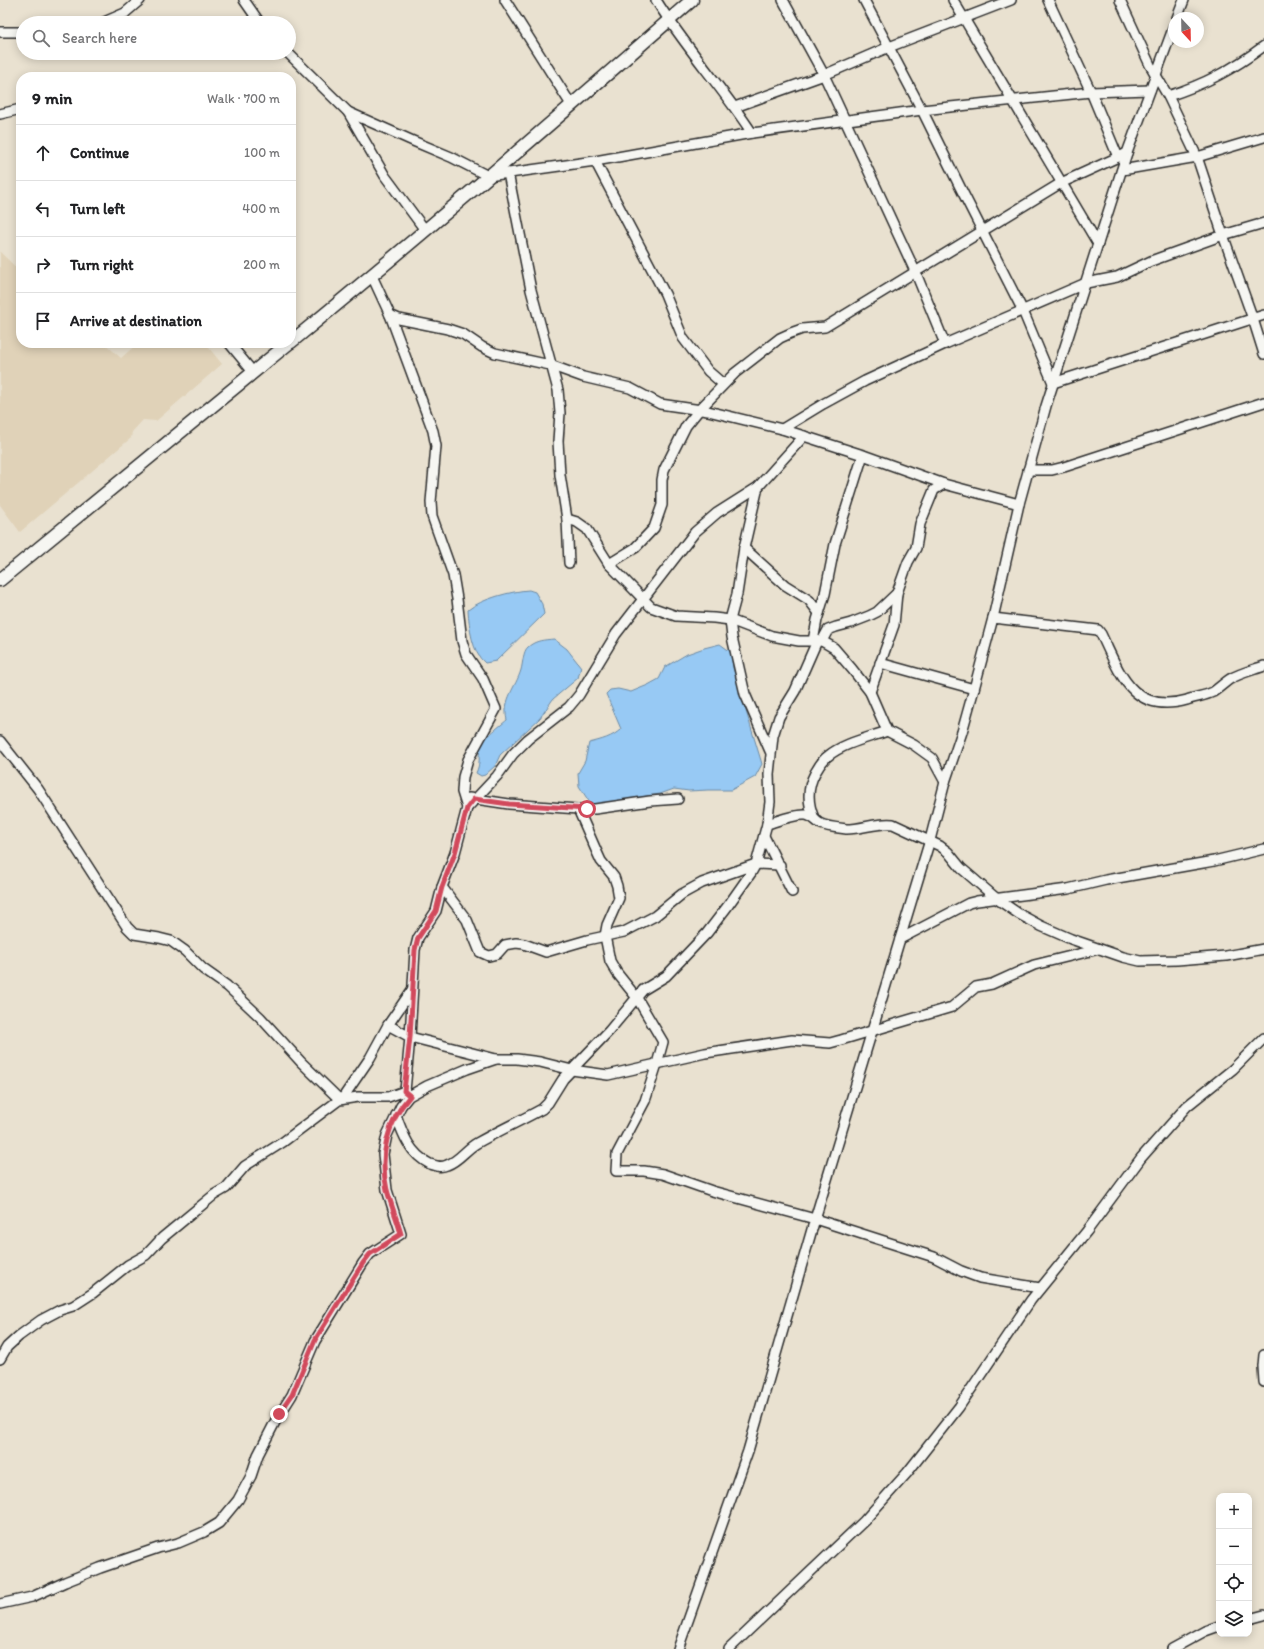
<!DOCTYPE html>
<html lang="en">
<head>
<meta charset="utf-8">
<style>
  :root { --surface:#fff; --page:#f2f2f2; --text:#202124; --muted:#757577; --line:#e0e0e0 }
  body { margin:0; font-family:Itim,sans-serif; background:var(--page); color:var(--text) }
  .controls { position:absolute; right:12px; bottom:12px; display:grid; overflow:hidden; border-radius:8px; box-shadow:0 2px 10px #0003 }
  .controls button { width:36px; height:36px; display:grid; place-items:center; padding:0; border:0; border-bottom:1px solid var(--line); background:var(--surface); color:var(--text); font:20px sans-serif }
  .compass { position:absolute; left:1168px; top:12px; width:36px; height:36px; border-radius:50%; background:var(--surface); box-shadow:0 2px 10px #0003; rotate:158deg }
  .stop { position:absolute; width:12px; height:12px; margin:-9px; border:3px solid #d1495b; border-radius:50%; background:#fff }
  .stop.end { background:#d1495b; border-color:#fff; box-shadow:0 1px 4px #0008 }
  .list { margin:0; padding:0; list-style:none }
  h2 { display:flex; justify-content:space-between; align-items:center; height:52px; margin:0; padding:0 16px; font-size:17px }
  h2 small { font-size:13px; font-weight:400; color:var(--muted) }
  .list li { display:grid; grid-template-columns:26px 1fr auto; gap:12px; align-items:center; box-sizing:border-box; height:56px; padding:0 16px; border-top:1px solid var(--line) }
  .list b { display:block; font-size:15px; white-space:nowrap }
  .list em { font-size:13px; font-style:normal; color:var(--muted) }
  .icon { flex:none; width:22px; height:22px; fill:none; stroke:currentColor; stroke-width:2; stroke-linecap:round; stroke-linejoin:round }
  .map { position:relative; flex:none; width:1264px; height:1649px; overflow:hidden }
  .search { position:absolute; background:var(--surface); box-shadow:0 2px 10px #0003; left:16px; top:16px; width:280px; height:44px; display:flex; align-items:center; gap:10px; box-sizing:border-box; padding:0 14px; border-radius:22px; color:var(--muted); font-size:15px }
  .panel { position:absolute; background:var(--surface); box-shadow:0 2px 10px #0003; left:16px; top:72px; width:280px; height:276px; border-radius:16px }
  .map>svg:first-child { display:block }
  .built { fill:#e0d2b8 }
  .water { fill:#97c9f4; stroke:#6c8aa4 }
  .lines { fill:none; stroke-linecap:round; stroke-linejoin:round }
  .minor-casing { stroke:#2b2b2b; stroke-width:12 }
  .major-casing { stroke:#2b2b2b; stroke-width:15 }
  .minor { stroke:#f6f6f2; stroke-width:9 }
  .major { stroke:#f6f6f2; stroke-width:12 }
  .route { stroke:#d1495b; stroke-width:5 }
</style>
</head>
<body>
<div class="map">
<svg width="1264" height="1649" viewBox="0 0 1264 1649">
  <rect width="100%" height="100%" fill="#e9e1d0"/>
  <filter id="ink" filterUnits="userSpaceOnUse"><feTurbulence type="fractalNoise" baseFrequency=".025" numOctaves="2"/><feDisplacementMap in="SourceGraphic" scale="8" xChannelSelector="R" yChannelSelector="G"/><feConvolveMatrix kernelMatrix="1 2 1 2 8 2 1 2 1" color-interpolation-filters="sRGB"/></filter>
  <g filter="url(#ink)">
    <path class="built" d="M0,252L21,272V343H104L121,358L138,343H205L222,364L156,421L143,420L132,432L131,438L20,532L0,505Z"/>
    <g class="water">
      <path d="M529,590L535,592L542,604L544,614L496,661L485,663C472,653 469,626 468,610C481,599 512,591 529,590Z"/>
      <path d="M554,639L567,649L581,667L578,678L553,699L540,718L500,755L495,766L485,775L481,776L476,773C481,762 478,758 480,748C481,740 500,726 507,720C502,700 516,687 521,670C523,663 523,651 528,647C536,640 544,640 554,639Z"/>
      <path d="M720,644L731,652L733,668L762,764L755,777L731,790H708L689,791L674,789L660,794L634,798L598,806L590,803L579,786L578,773L585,761L589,743C601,740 613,737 621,729L606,694L610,690L618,689L631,692L648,685L659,679L665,667L687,654L704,648Z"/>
    </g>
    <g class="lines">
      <g class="minor-casing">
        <g id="minor">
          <path d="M244,0L260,23"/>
          <path d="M505,0L572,106"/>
          <path d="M656,0C685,47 722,87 752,133"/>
          <path d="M783,0L824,75L915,271L945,344"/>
          <path d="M864,0L922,110L960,187L1023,311L1053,383L1264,315"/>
          <path d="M953,0L1098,244"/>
          <path d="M1048,0L1091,92L1118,157"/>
          <path d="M1120,0L1150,65L1168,96L1197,157L1223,235L1253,319L1264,354"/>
          <path d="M1177,18L1184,0"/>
          <path d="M102,23L125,13L140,0"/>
          <path d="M0,32H23"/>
          <path d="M288,53L348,112L385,176L425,230"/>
          <path d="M1168,96C1205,84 1232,70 1264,46"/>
          <path d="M735,107L824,75L889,47L1011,0"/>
          <path d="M348,112L413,141L451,157L488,176L595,161L752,133L922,110L1091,92L1150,90"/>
          <path d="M0,114L21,109"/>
          <path d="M595,161L665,294L683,338L708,371L723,384"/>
          <path d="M1122,170L1197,157L1264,137"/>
          <path d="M508,173L531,290L558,390L560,413L558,441L560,475L567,519L569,563"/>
          <path d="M372,276L390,315L433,431L436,446L431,502L432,516L453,575L457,599L462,641L466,654L483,679L496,709L468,760L463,777L462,792L467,808L455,853L442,887L436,911L418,938L415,950L410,1037L405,1091"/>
          <path d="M390,315L399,319L448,329L463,334L482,347L495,353L550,365L583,377L630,388L660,404L708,411L782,429L863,455L944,484L1019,504"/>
          <path d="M229,343L253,372"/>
          <path d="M782,429L823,404L865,381L945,344L1086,283L1117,277L1151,261L1223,235L1264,223"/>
          <path d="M1028,470H1052L1064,467L1264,402"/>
          <path d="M758,487L744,548L737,594L730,620L732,637L745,694L770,751"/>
          <path d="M567,519L577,522L587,529L609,564L651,607L676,616L714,618L730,620L772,636L799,641H822L834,648L852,669L870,692L887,731L914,745L932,758L945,782"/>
          <path d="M744,548L785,585L809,600L819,613"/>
          <path d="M609,564L635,548L654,528L662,505V480L664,470L686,426L699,410L735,373L780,338L791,333L802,329L825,327L1061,183L1127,153"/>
          <path d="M993,618L1098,630L1101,634C1120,674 1133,715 1187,700C1195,697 1205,696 1213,692C1219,688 1224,683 1230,679C1240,673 1253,670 1264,666"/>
          <path d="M813,641L817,620L825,594L835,544L863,455"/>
          <path d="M822,641L828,630L836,627L851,623L869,616L877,612L897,593"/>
          <path d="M880,663L974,689"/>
          <path d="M870,692L894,625L897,593L908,562L916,548L920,524L934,490L944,484"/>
          <path d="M0,741L38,789L127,927L134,934L159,938L171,941L185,951L203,969L227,986L260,1017L301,1062L337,1097L342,1099L370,1058L388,1025L412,990"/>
          <path d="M469,798L509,804L578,809H595L650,801L678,799"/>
          <path d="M467,808L497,776L513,754L528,739L569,707L579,695L616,634L695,532L717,513L758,487L804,436"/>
          <path d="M578,809L596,850L601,861L614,877L617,886L619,898L607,925L605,936L610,961L617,973L637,998L663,1042L657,1064L645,1101L617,1154L616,1171H644L663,1174L712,1191L815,1219L934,1257L961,1271L980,1278L1040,1288"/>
          <path d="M814,818C807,802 807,788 815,773C818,768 822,760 828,756C844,743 868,738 887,731"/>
          <path d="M767,824C778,821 793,814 806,815C812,816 815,820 819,823C826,827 838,828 847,829C862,829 878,822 893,824L940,846L948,852L961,868L997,899L1019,914L1041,926L1071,939L1123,957L1140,961L1177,960L1226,956L1264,949"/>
          <path d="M764,836L792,892"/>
          <path d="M442,887L467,920L480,952L489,956L497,954L505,945L516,943L524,944L546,952L587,940L624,932L655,916L682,894L702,883L756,864L780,865"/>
          <path d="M900,939L969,903L977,901L1068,889L1106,880L1214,861L1264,849"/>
          <path d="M388,1025L410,1037L496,1059"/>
          <path d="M396,1115C403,1135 410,1154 430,1164C436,1166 441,1168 447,1165C459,1161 466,1149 477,1143C498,1131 520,1121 542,1109L548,1103L563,1079L609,1031L643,990L666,976L707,933L727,907L751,873L756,864L767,824L770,802L769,774L773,736L779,717L795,691L817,641"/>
          <path d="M1264,1355L1263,1366L1264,1382"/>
          <path d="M0,1359L7,1347L19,1336L41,1320L60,1310L73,1306L93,1293L128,1265L146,1255L162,1238L179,1224L214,1195L226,1188L245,1166L283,1142L339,1100L358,1097H388L405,1091L409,1095"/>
          <path d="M0,1604L32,1597L65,1582L100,1568L158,1548L178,1543L204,1532L219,1523L238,1500L251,1476L258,1455L275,1422L292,1395L315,1341L363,1263L370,1254L401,1234L387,1190L383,1154L387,1135L401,1106L409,1096L427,1086L467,1069L496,1059H517L540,1062L572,1070L608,1075L705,1053L792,1040L830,1043L841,1040L952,1007L976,987L992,984L1034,965L1099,949"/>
          <path d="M1249,1619L1264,1615"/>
          <path d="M678,1649L748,1451L815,1219L930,840L945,782L962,732L974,689L993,618L1019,504L1046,406L1127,153L1174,26"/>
          <path d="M729,1649L864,1521L907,1473L959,1407L1031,1300L1087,1231L1141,1158L1187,1106L1233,1069L1264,1038"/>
          <path d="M1172,1649L1205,1631L1219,1626"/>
        </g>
      </g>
      <g class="major-casing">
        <g id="major">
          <path d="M291,342C427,231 560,116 692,0"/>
          <path d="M0,580L289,343"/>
        </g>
      </g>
      <use href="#minor" class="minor"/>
      <use href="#major" class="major"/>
    </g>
  </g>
  <g class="lines" filter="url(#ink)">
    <path class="route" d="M279,1414L292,1395L315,1340L363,1263L370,1254L401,1234C397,1219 391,1205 387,1190C379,1156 387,1122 410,1096L404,1091L410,1037L415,950L418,938L436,911L442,887L455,853L467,808L474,799L509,804L587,809"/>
  </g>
</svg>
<div class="controls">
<button>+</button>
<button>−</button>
<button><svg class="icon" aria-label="locate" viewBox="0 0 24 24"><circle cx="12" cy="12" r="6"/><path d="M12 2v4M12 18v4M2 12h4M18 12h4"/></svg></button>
<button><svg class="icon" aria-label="layers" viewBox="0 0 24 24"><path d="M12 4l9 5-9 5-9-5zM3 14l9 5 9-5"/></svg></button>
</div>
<svg class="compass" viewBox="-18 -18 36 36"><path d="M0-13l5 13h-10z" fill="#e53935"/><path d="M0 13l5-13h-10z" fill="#757577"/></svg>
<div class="stop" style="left:587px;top:809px"></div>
<div class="stop end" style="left:279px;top:1414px"></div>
<div class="search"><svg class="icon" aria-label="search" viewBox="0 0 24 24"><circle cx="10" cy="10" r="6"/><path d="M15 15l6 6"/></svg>Search here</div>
<section class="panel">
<h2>9 min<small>Walk · 700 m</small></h2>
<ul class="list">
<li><svg class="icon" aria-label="ahead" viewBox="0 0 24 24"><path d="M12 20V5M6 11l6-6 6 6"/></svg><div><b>Continue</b></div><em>100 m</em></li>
<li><svg class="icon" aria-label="left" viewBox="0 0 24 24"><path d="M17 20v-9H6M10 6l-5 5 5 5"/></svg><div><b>Turn left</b></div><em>400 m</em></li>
<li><svg class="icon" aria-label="right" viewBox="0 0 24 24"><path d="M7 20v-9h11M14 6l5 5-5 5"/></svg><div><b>Turn right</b></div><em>200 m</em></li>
<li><svg class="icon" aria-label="arrive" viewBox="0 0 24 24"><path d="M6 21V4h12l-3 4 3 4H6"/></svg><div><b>Arrive at destination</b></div></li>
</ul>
</section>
</div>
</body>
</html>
